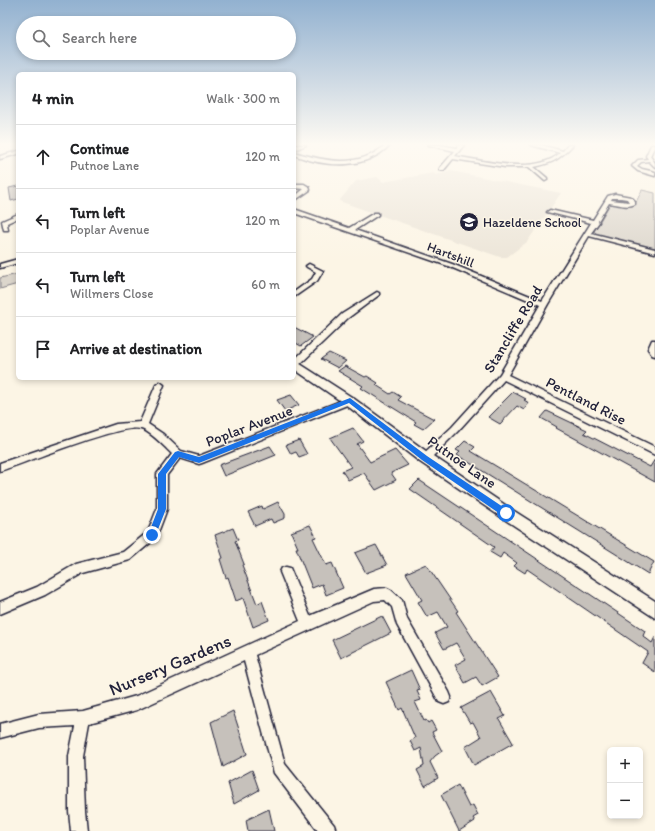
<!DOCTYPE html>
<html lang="en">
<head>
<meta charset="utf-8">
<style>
  :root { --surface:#fff; --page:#f2f2f2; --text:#202124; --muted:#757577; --line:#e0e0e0 }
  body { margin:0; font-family:Itim,sans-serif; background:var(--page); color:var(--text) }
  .controls { position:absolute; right:12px; bottom:12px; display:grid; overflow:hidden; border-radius:6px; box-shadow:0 2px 6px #0003 }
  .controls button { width:36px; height:36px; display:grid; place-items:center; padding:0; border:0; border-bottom:1px solid var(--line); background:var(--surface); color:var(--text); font:20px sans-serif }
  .stop { position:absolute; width:12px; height:12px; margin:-9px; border:3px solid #1a73e8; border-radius:50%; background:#fff }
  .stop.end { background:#1a73e8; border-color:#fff; box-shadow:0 1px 4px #0008 }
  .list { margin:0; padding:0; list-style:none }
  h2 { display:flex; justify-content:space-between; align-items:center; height:52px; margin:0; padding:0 16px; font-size:17px }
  h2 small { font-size:13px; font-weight:400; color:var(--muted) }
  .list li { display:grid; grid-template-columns:26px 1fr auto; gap:12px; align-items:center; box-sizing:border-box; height:64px; padding:0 16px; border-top:1px solid var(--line) }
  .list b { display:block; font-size:15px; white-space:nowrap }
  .list p { margin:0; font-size:13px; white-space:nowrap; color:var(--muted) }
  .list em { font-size:13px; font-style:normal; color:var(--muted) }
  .icon { flex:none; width:22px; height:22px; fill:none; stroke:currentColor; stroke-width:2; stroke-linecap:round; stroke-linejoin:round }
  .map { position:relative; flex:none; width:655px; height:831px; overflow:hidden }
  .search { position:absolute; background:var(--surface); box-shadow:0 2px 6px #0003; left:16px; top:16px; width:280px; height:44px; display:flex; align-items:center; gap:10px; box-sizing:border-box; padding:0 14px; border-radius:22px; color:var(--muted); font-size:15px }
  .panel { position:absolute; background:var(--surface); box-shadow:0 2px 6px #0003; left:16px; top:72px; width:280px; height:308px; border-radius:6px }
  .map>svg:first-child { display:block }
  .built { fill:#ece5d8 }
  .green { fill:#dcd6cc; stroke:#7f7c84 }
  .building { fill:#c6c1bb; stroke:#22223b }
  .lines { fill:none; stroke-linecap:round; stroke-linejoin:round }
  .minor-casing { stroke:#22223b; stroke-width:3 }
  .tertiary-casing { stroke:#22223b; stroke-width:3 }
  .minor { fill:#fcf5e5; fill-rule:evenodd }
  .tertiary { fill:#fcf5e5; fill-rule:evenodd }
  .route { fill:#1a73e8 }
  .labels { text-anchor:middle; stroke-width:3; stroke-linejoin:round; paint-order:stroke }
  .far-poi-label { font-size:13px; fill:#22223b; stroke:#fcf5e5; text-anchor:start }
  .far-street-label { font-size:13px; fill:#22223b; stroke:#fcf5e5 }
  .street-label { font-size:15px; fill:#22223b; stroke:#fcf5e5 }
  .near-street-label { font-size:18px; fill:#22223b; stroke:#fcf5e5 }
</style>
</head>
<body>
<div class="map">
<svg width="655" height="831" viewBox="0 0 655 831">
  <rect width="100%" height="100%" fill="#fcf5e5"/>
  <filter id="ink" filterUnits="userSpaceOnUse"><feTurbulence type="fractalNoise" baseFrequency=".025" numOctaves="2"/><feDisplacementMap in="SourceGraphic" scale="8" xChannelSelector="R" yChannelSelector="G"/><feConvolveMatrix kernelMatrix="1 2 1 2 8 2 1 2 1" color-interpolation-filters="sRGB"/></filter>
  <g filter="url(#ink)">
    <path class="built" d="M451,171L561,193L527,242L507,257H500L339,201L356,181L377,177L383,182L433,173L436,175Z"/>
    <g class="green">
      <path d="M642,190L655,193V249L598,235L594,231L613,199L618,198L636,202Z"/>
      <path d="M18,274V284L0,289V278Z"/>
    </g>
    <g class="building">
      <path d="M18,186V199L11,201L9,188Z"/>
      <path d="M294,327L313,337L301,346L294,342Z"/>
      <path d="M329,353L346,361L338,368L321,359Z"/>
      <path d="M345,366L365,377L367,376L378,383L376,385L390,394L393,392L401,397L398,400L434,419L423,429L414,424L416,422L361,388L363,386L338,371Z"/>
      <path d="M513,392L526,399L524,400L529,403L524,410L517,406L500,424L488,417Z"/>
      <path d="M291,395L299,405L285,411L277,400Z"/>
      <path d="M547,411L587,430L584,433L650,467L655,459V482L556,428L557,427L541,418Z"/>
      <path d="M353,428L363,441L357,444L370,462L395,450L408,465L391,473L396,480L376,490L364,473L348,480L342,471L351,467L330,438Z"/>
      <path d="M299,440L307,454L299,457L296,452L291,454L286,445Z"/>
      <path d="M465,441L475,447L471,451L654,562L648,574L457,455L460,452L456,450Z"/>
      <path d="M270,446L276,455L224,476L219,465Z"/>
      <path d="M419,480L645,631L643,636L652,643L655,637V672L642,663L648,652L527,569L525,573L514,566L517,563L503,553L500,558L490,552L494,547L410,489Z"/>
      <path d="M278,502L285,514V518L273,523L271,519L255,526L248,512L262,506L263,509Z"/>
      <path d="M310,525L316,537L313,538L326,565L332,563L343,588L326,595L322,584L312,588L296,548H298L291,532Z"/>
      <path d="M233,528L238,540L235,541L244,564L242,565L257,604L262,601L269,620L253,627L243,598L236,601L228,577L226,578L220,559L223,558L215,535Z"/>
      <path d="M376,545L387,565L366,573L355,553Z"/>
      <path d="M426,564L458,611L456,612L498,677L482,686L476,677L465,683L455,665L466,659L456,643L444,649L435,633L447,627L438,612L427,617L418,602L422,600L406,573Z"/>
      <path d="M382,616L391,633L341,658L332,640Z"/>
      <path d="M411,670L420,690L417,691L421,700L415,702L424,721L426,720L428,723L431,721L436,730L432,732L442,751L435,756L430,762L438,778L425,786L417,770L424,766L421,748L415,751L410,741L415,738L402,708L399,710L386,682Z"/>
      <path d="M491,692L505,716L499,719L513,743L474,765L465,747L481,737L473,722L470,723L461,708Z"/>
      <path d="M233,711L247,754L223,767L211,722Z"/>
      <path d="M252,770L259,790L234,804L228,783Z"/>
      <path d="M458,785L469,807L473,805L478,815L473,818L475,821L459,831L441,795Z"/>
      <path d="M269,809L274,831H248L246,820Z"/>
    </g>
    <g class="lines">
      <g class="minor-casing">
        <g id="minor">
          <path d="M385,145H390C365,171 325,167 294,155V152C324,161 359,169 385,145Z"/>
          <path d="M428,145H440L457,148L459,145H464L455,156C485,161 536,175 560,153L531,145H541L563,151L568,145H573C559,159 554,163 534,167L547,178V180L545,181L529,167H505L453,159L444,170H440V168L455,151Z"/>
          <path d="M651,145H655L650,156L655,163V167L649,161L641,162L637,166L642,169L655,172V176L638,171L632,166L638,160L648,159L646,156Z"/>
          <path d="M18,151V154L0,159V156Z"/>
          <path d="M294,184H304L309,187L310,190L294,201V197L304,189L294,188Z"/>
          <path d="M615,194L631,197L635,201V204C628,208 617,204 609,203L598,221L599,222L591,233L655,249V253L589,236L548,304L508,375L655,447V455L504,380L458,431L428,461H422L420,458L422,455L452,427L500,374L540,305L448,266L294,213V209L349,228L374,213H378V215L355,230L452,264L542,301L591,223L547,212L550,210L593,220L608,196ZM612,198H621L627,199L629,202L611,200Z"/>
          <path d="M18,214V218L7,223L8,230H4L2,221Z"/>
          <path d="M18,259V263L0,268V264Z"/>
          <path d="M309,264L323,271L317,281L294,297V292L312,279L316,272L307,267L306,266Z"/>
          <path d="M377,292L379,293V295L348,318L297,367L294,368V360L342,314Z"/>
          <path d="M652,340H655V356L652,355L648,349Z"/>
          <path d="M160,382L164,385L148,424L163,434L181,451L199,456L346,399H352L353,401L352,403L202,463L199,464L180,458L167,475V509L156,538L130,560L83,573L45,595L0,614V602L37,587L76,564L123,552L148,532L157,509V474L172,454C166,448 150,431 141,429C122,423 25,463 0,471V463L116,424L140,422L156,385Z"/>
          <path d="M286,567L290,568L310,616L374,589L387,588L391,590L402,600L407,619L449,692L451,697L449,702L444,704L439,702L397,625L392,607L385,600L374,601L255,655L285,764L334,825L336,831H318L274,773L244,661L137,710L89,723L83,756L85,811L87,831H71L69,811V756L75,726L39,728L0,738V724L39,714L83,711L136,696L300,621L280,572L282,568Z"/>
        </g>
      </g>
      <g class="tertiary-casing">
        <g id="tertiary">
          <path d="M296,145H306L294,150V146Z"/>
          <path d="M294,360L353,398L430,454L511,509L655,601V618L501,517L420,462L345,404L294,369Z"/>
        </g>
      </g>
      <use href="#minor" class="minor"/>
      <use href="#tertiary" class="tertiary"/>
    </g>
  </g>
  <linearGradient id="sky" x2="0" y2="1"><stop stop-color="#92b1d0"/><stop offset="0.55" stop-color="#fefaf3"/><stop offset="1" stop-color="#fefaf3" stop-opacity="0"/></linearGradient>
  <rect width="655" height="262" fill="url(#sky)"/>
  <path class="route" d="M350,398L427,456L509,511V516H503L422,460L349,403L199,463L179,457L166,474V509L155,537H149L148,535L158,509V474L175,452L178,451L199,457Z"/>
  <defs>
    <g id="school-disc" transform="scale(1)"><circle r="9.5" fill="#22223b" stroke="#fcf5e5"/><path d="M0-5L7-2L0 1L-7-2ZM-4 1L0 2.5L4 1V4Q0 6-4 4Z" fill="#fff"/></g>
  </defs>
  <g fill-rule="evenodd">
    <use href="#school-disc" x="469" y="222"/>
  </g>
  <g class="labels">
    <g class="far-poi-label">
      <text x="483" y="227">Hazeldene School</text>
    </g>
    <g class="far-street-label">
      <text transform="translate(451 254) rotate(21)" y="5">Hartshill</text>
    </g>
    <g class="street-label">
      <text transform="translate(513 329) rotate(-59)" y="5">Stancliffe Road</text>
      <text transform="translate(586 401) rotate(27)" y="5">Pentland Rise</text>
      <text transform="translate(249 426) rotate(-21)" y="5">Poplar Avenue</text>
      <text transform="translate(462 462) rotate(35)" y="5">Putnoe Lane</text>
    </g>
    <g class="near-street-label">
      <text transform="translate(170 665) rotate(-23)" y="6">Nursery Gardens</text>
    </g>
  </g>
</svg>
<div class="controls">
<button>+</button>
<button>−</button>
</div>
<div class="stop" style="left:506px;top:513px"></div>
<div class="stop end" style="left:152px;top:535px"></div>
<div class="search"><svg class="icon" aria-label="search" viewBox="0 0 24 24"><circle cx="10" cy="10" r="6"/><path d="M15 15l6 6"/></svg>Search here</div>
<section class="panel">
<h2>4 min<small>Walk · 300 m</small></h2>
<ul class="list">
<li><svg class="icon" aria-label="ahead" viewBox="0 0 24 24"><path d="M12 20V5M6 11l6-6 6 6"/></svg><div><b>Continue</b><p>Putnoe Lane</p></div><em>120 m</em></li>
<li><svg class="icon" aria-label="left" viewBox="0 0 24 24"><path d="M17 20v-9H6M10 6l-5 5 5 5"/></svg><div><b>Turn left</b><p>Poplar Avenue</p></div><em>120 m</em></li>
<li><svg class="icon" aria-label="left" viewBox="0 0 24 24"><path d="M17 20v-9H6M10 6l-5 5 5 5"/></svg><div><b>Turn left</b><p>Willmers Close</p></div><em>60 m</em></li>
<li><svg class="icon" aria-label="arrive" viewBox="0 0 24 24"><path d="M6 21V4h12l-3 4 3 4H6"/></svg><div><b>Arrive at destination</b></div></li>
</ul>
</section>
</div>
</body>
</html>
